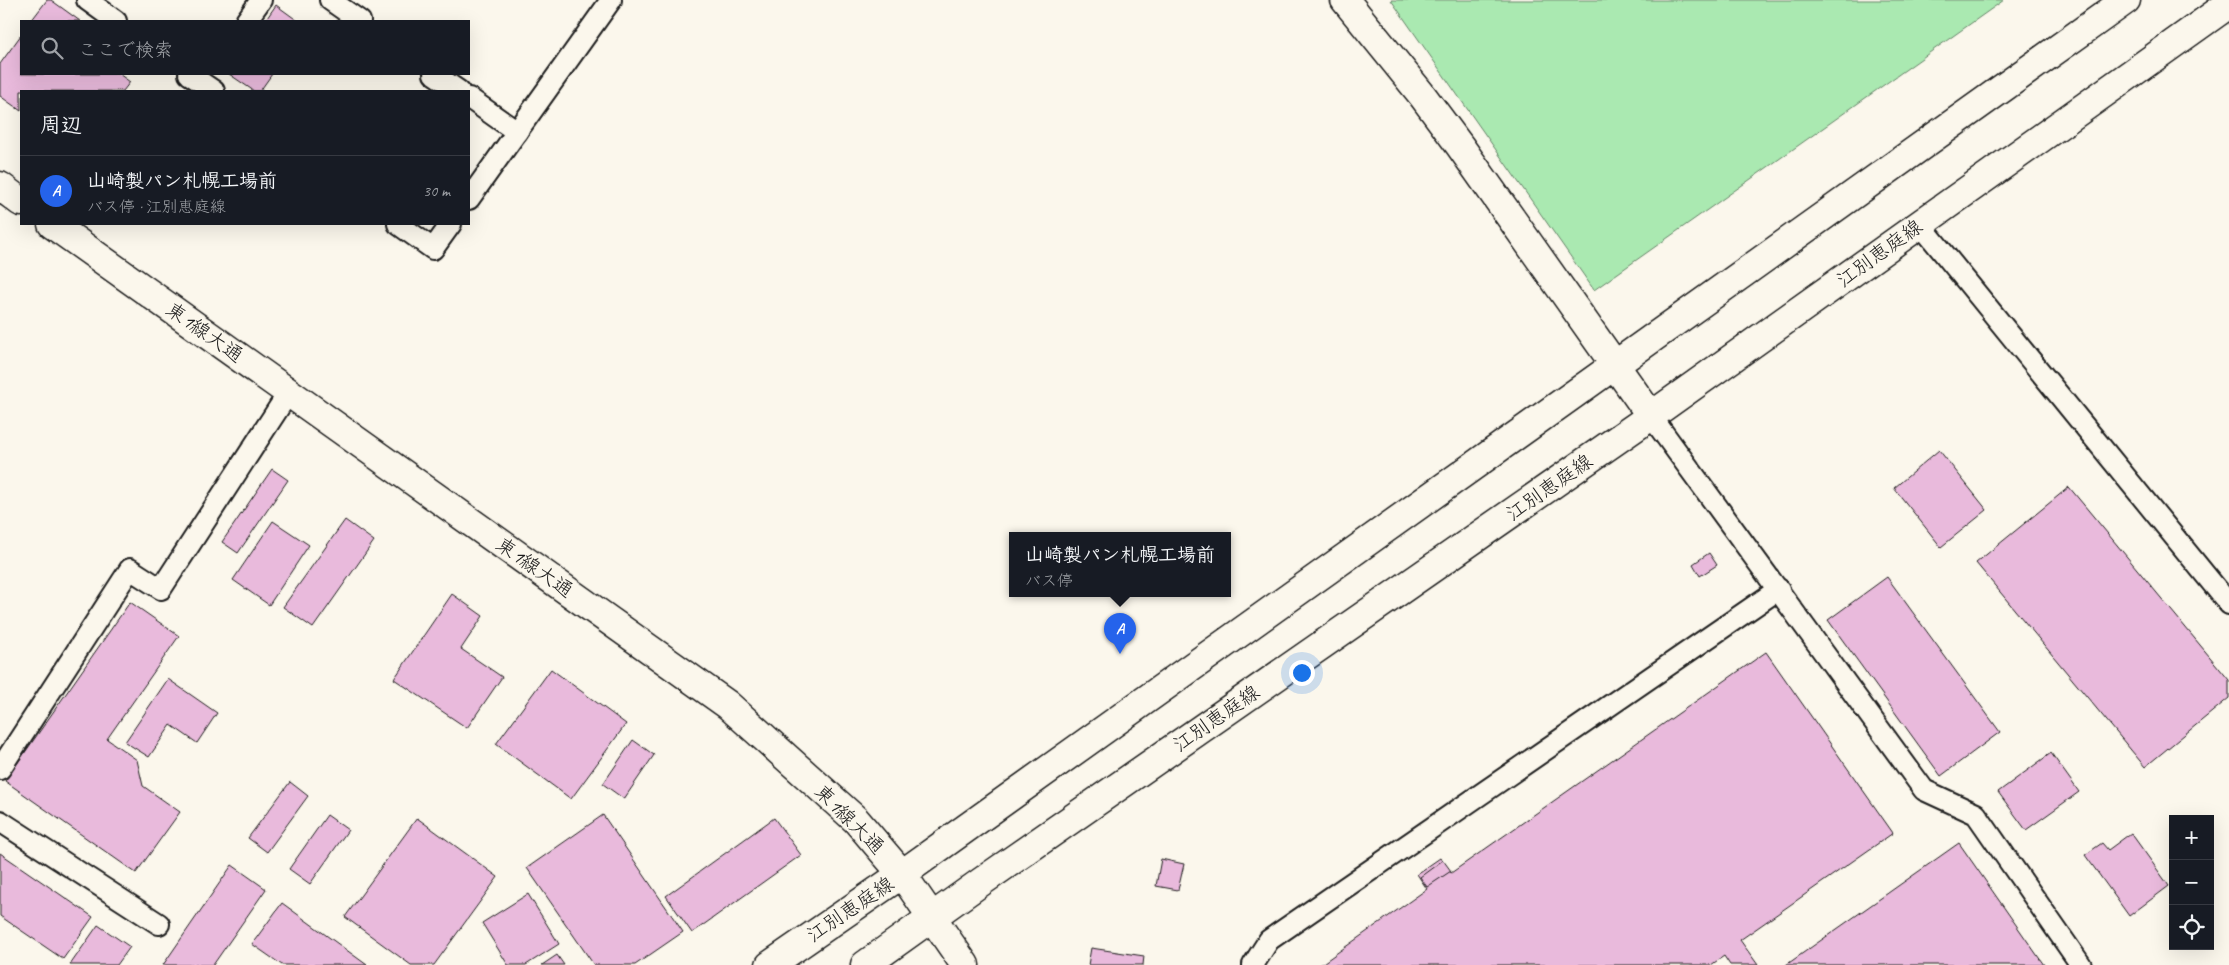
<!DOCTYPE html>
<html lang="ja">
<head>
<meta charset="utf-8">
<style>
  :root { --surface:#171b24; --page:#242831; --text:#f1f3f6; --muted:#9ea1a6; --line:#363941; --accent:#2563eb }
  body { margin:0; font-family:Caveat,"Klee One",sans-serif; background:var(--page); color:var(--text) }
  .controls { position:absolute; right:15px; bottom:15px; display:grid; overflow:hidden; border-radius:0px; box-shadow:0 5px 20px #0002 }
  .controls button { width:45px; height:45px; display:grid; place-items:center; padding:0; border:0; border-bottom:1px solid var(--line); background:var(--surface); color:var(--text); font:25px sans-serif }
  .you { position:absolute; left:1301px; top:672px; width:18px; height:18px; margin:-12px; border:4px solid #fff; border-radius:50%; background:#1a73e8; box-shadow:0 0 0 8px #1a73e833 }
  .badge { display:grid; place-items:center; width:32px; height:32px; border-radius:50%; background:var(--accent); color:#fff; font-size:16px; font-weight:700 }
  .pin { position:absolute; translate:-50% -41px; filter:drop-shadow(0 1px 2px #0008) }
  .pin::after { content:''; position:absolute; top:26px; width:18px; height:15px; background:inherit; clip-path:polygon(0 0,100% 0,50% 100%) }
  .popup { position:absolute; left:1009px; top:532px; width:222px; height:65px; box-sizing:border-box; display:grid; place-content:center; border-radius:0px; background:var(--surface); filter:drop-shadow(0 1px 4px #0005); font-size:16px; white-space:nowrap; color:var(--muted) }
  .popup b { font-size:19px; color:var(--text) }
  .popup::after { content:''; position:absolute; left:50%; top:100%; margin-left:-10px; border:10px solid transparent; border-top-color:var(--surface) }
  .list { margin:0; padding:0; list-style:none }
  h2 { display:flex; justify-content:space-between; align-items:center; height:65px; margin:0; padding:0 20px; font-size:21px }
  h2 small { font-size:16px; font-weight:400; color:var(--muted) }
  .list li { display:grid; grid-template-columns:32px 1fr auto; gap:15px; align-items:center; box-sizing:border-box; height:70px; padding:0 20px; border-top:1px solid var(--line) }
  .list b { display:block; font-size:19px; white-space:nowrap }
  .list p { margin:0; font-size:16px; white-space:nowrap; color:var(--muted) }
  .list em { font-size:16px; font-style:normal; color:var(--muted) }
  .icon { flex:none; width:28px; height:28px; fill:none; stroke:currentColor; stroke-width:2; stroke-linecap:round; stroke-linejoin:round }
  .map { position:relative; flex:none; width:2229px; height:965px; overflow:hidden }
  .search { position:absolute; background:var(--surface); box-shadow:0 5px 20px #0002; left:20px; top:20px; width:450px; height:55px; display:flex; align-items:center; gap:12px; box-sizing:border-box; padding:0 18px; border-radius:0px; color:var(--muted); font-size:19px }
  .panel { position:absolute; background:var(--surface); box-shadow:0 5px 20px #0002; left:20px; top:90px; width:450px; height:135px; border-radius:0px }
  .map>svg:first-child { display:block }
  .green { fill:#aae9b1; stroke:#638266 }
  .building { fill:#e9badc; stroke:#1c1c1c }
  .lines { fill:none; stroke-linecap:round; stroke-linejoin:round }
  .lane-casing { stroke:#1c1c1c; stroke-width:24 }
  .street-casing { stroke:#1c1c1c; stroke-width:31 }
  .secondary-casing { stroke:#1c1c1c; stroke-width:31 }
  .primary-casing { stroke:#1c1c1c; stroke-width:31 }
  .lane { stroke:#fbf7ec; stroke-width:20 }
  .street { stroke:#fbf7ec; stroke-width:28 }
  .secondary { stroke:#fbf7ec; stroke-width:28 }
  .primary { stroke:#fbf7ec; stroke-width:28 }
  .labels { text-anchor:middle; stroke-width:4; stroke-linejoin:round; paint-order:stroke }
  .street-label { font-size:20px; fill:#1c1c1c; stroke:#fbf7ec }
</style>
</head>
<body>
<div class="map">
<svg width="2229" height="965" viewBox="0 0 2229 965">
  <rect width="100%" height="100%" fill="#fbf7ec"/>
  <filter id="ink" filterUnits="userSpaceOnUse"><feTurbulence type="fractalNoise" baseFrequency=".02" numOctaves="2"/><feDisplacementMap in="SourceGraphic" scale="10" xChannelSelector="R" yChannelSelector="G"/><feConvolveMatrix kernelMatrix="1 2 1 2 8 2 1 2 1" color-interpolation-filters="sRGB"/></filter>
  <g filter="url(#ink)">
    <path class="green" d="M1391,0H2004L1594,290Z"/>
    <g class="building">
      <path d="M47,0H51L80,21H31Z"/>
      <path d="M276,5L298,21H265Z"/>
      <path d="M21,35V74H119L130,82L123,91H21V111L0,96V64Z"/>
      <path d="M229,74H272L260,91H254Z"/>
      <path d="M1939,450L1987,510L1941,547L1894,488Z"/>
      <path d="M272,469L288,480L238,553L222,542Z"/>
      <path d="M2069,487L2229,680V698L2145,767L1976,563Z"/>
      <path d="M345,520L374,541L313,628L283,607Z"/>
      <path d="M273,521L309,545L269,605L233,580Z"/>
      <path d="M1709,553L1717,565L1700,576L1693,564Z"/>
      <path d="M1887,577L2000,732L1941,776L1828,620Z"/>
      <path d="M452,594L483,616L461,649L502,677L467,728L394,679Z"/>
      <path d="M130,602L179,636L107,739L137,760L143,786L180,812L136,873L5,781Z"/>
      <path d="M1766,652L1893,833L1740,940L1758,965H1730L1724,956L1711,965H1320L1427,889L1417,874L1440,858L1451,873Z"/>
      <path d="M551,669L626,724L571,799L496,744Z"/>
      <path d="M168,679L217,713L197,743L171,725L149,757L125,742Z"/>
      <path d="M633,740L654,755L624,799L603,784Z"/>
      <path d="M2051,753L2079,792L2026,830L1998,792Z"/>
      <path d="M290,782L308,796L267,852L248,838Z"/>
      <path d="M327,815L348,830L310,884L289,869Z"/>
      <path d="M603,815L683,932L635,965H594L527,868Z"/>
      <path d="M417,818L498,877L434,965H411L345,917Z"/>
      <path d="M774,818L801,855L692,933L666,896Z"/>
      <path d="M2131,833L2169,886L2129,916L2085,855L2102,843L2108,850Z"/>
      <path d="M1959,843L2044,965H1786Z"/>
      <path d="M0,853L93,917L63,959L0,916Z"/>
      <path d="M1161,859L1184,864L1178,890L1156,886Z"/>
      <path d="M1443,860L1451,871L1427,887L1420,877Z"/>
      <path d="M232,865L266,889L213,965H163Z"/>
      <path d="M528,894L559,944L526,965H508L482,923Z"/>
      <path d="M282,903L367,965H282L252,944Z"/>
      <path d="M98,925L130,947L117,965H70Z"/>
      <path d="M1091,948L1144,956L1143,965H1088Z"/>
      <path d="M557,955L564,965H542Z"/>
    </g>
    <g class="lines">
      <g class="lane-casing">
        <g id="lane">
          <path d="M87,0L116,21"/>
          <path d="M330,0L360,21"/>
          <path d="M246,21L261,0"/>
          <path d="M189,74L214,91"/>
          <path d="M434,74L459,91"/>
          <path d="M469,98L517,132"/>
          <path d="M469,199L611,0"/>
          <path d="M398,224L433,249L451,224"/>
          <path d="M1920,224L2229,604"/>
          <path d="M1651,416L1924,790L1976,814L2081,965"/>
          <path d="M0,769L130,569L161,589L289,392"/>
          <path d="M0,821L159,924"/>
          <path d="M1253,965L1269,940L1779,589"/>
        </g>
      </g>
      <g class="street-casing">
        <path id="street" d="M1345,0L1422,95L1460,146L1651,416"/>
      </g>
      <g class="secondary-casing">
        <g id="secondary">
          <path d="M0,186L21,202"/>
          <path d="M52,224L728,705L856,820L902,874L965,965"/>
        </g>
      </g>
      <g class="primary-casing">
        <g id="primary">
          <path d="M770,965L902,874L2126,0"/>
          <path d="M865,965L981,882L1651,416L2229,4"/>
        </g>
      </g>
      <use href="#lane" class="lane"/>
      <use href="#street" class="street"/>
      <use href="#secondary" class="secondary"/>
      <use href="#primary" class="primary"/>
    </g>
  </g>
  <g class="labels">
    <g class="street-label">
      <text transform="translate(1879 253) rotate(-36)" y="7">江別恵庭線</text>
      <text transform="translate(205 332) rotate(35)" y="7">東1線大通</text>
      <text transform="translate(1549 487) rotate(-35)" y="7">江別恵庭線</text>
      <text transform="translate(535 567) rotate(35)" y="7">東1線大通</text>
      <text transform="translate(1216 718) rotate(-35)" y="7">江別恵庭線</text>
      <text transform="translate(850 819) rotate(45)" y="7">東1線大通</text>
      <text transform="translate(850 909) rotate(-34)" y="7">江別恵庭線</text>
    </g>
  </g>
</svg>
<div class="controls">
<button>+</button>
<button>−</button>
<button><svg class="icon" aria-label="locate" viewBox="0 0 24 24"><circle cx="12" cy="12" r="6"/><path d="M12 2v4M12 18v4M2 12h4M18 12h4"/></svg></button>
</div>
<div class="you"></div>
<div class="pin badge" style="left:1120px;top:654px">A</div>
<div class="popup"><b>山崎製パン札幌工場前</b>バス停</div>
<div class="search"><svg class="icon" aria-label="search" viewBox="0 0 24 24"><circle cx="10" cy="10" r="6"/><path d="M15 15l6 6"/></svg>ここで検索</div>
<section class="panel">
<h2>周辺<small></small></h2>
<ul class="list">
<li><span class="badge">A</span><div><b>山崎製パン札幌工場前</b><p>バス停 · 江別恵庭線</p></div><em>30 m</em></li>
</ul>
</section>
</div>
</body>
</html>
